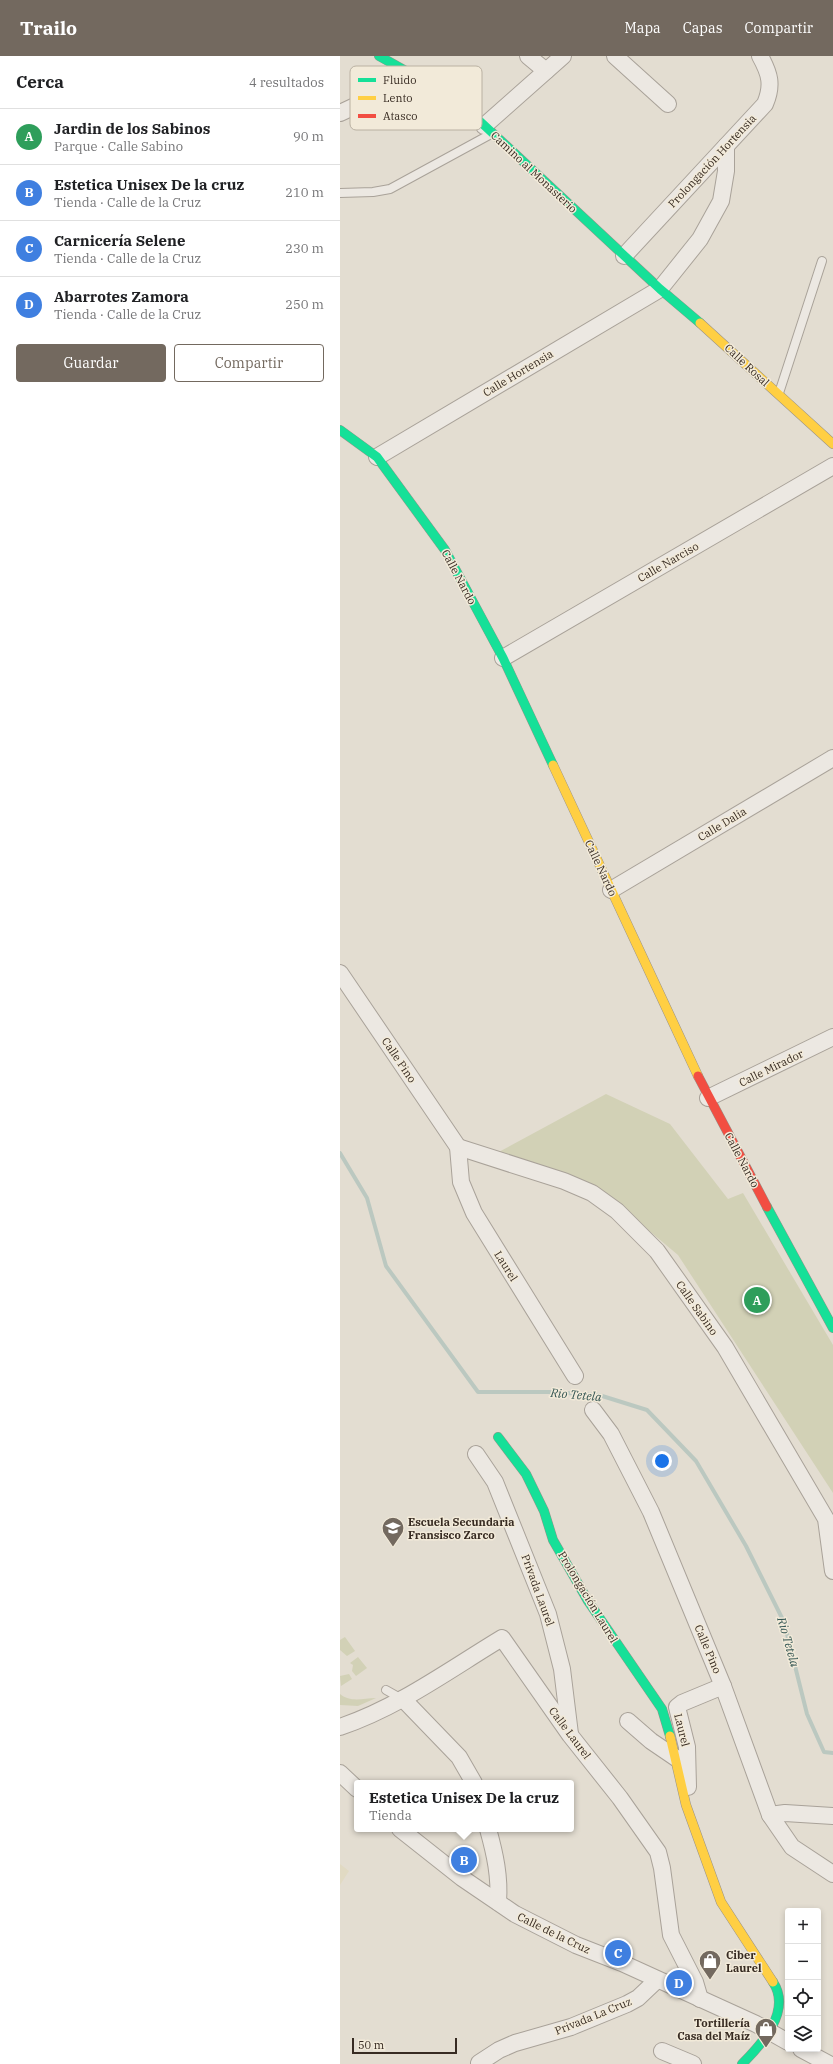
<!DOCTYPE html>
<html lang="es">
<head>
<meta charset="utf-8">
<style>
  :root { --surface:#fff; --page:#f6f6f6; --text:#202124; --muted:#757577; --line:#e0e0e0; --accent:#73695f }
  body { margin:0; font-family:"IBM Plex Serif",serif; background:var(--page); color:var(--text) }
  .controls { position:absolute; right:12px; bottom:12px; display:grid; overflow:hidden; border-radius:4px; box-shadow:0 2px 6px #0003 }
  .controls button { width:36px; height:36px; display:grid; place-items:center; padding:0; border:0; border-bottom:1px solid var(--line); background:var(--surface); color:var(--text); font:20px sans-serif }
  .scale { position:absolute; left:12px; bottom:10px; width:105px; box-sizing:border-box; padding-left:4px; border:2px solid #372b22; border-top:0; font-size:11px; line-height:14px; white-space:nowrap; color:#372b22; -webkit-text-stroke:3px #f2ead9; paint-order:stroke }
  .you { position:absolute; left:322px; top:1405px; width:14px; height:14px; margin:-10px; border:3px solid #fff; border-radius:50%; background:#1a73e8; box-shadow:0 0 0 6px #1a73e833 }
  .badge { display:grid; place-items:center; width:26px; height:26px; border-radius:50%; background:var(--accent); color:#fff; font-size:13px; font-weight:700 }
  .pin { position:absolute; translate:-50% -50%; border:2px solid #fff; box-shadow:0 1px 4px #0006 }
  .popup { position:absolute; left:14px; top:1724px; width:220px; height:52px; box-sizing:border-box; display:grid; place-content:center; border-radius:4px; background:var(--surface); filter:drop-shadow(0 1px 3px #0005); font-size:13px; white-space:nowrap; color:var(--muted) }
  .popup b { font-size:15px; color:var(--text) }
  .popup::after { content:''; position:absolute; left:50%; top:100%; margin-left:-8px; border:8px solid transparent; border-top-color:var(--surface) }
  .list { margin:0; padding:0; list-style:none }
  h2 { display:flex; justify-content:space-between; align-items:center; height:52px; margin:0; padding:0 16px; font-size:17px }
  h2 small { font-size:13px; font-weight:400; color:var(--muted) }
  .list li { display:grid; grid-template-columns:26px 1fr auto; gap:12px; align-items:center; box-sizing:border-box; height:56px; padding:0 16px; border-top:1px solid var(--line) }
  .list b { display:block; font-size:15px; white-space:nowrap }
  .list p { margin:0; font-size:13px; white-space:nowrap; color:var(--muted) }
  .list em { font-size:13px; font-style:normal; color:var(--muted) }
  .actions { display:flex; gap:8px; padding:12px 16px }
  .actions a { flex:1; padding:9px 0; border:1px solid var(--accent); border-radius:4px; text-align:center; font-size:14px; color:var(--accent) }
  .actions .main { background:var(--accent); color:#fff }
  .icon { flex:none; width:22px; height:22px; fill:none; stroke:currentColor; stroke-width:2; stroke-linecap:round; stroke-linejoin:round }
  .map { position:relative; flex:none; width:493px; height:2008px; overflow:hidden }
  header { display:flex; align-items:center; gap:24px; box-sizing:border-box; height:56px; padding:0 20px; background:var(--accent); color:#fff }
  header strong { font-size:19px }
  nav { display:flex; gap:22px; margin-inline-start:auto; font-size:14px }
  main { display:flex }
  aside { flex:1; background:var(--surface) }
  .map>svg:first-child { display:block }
  .farmland { fill:#e1dac3 }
  .green { fill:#d2d1b6 }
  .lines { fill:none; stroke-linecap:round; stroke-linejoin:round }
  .stream { stroke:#bbc8c0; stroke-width:4 }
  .lane-casing { stroke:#a9a299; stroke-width:10 }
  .street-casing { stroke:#a9a299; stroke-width:18 }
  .fast-casing { stroke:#98928a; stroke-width:10 }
  .slow-casing { stroke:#98928a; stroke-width:10 }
  .jam-casing { stroke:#98928a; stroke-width:10 }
  .lane { stroke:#ece8e2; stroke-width:8 }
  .street { stroke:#ece8e2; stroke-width:16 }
  .fast { stroke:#16e098; stroke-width:9 }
  .slow { stroke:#ffcf43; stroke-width:9 }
  .jam { stroke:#f24e42; stroke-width:9 }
  .labels { text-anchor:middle; stroke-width:3; stroke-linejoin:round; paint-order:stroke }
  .street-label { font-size:11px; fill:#372b22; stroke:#f2ead9 }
  .poi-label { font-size:11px; font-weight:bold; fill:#372b22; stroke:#f2ead9; text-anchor:start }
  .water-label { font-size:12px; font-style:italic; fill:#335552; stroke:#f2ead9 }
  .key { fill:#f2ead9; stroke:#bab1a2; stroke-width:1 }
  .key-label { font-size:11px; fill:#372b22 }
</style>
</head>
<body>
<header>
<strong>Trailo</strong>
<nav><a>Mapa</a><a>Capas</a><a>Compartir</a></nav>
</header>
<main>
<aside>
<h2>Cerca<small>4 resultados</small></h2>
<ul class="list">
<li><span class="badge" style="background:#2e9e5b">A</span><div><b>Jardin de los Sabinos</b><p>Parque · Calle Sabino</p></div><em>90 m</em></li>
<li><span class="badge" style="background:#3f7fe0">B</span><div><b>Estetica Unisex De la cruz</b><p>Tienda · Calle de la Cruz</p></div><em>210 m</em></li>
<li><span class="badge" style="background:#3f7fe0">C</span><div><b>Carnicería Selene</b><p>Tienda · Calle de la Cruz</p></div><em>230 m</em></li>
<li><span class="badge" style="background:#3f7fe0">D</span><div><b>Abarrotes Zamora</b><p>Tienda · Calle de la Cruz</p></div><em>250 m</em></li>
</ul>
<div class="actions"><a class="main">Guardar</a><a>Compartir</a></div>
</aside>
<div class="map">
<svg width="493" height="2008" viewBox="0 0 493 2008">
  <rect width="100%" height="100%" fill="#e3ddd1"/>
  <path class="farmland" d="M0,1808L9,1815L0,1829Z"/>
  <g class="green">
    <path d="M266,1038L330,1068L388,1143L403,1137L493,1289V1437L338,1199L263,1136L155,1098Z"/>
    <path d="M5,1581L15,1595L7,1600L0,1594V1584Z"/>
    <path d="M18,1601L27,1612L16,1620L12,1615L13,1609L10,1607Z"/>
    <path d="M9,1618L12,1623L1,1630L0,1620Z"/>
    <path d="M0,1638C11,1647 23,1642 36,1642L18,1650L0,1649Z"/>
  </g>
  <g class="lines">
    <path class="stream" d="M0,1097L27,1142L46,1210L138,1336H210L259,1339L307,1354L356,1405L406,1490L444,1566L467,1658L484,1696L493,1697"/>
    <g class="lane-casing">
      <g id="lane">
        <path d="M0,137L33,136L50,133L151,78"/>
        <path d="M439,337L482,205"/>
        <path d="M46,1634L62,1643"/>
      </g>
    </g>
    <g class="street-casing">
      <g id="street">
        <path d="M188,0L206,15"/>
        <path d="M275,0L328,48"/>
        <path d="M0,57L75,22"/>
        <path d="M144,70L223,0"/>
        <path d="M284,200L425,48C433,29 430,18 420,0"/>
        <path d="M37,401L320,233L360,183L381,145L386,115V90"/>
        <path d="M163,602L493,410"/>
        <path d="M271,834L493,702"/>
        <path d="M0,917L118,1091L121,1126L134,1157L235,1320"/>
        <path d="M368,1042L493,981"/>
        <path d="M118,1091L224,1125L252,1137L277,1155L317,1195L385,1291L486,1463L493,1515"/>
        <path d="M253,1354L271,1378L311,1456L383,1630L430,1759L452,1791L493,1818"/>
        <path d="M136,1398L155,1426L208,1558L222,1613L230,1678"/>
        <path d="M63,1643L119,1701L134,1727"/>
        <path d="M288,1665L311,1685L336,1702"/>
        <path d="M0,1671C59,1651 109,1614 162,1582L230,1679L280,1742L318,1796L322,1812L331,1879L355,1926L360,1943"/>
        <path d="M0,1717L17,1733"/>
        <path d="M348,1731L347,1691L337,1651L342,1647L383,1630"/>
        <path d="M430,1759L445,1757L493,1760"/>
        <path d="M60,1773L122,1822L175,1858L236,1889L282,1907L416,1968L448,1986"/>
        <path d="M148,1773C155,1798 160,1821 158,1846"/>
        <path d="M461,1993L489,2008"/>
        <path d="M322,1995L353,2008"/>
        <path d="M139,2007L159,1994L175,1987L231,1971L287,1948L298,1942L317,1924"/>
      </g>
    </g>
    <g class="fast-casing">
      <g id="fast">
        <path d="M39,0L107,38L131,57L320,233L360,267"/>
        <path d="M0,374L37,401L105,494L163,602L213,709"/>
        <path d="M427,1151L493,1272"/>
        <path d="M158,1381L186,1418L204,1455L213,1484L248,1545L322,1653L330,1680"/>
        <path d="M402,2008C422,1988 452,1955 433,1926"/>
      </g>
    </g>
    <g class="slow-casing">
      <g id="slow">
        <path d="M360,267L493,388"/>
        <path d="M213,709L358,1020"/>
        <path d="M330,1680L346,1749L381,1846L433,1926"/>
      </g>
    </g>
    <g class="jam-casing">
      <path id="jam" d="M358,1020L427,1151"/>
    </g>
    <use href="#lane" class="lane"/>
    <use href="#street" class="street"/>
    <use href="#fast" class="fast"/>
    <use href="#slow" class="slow"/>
    <use href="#jam" class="jam"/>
  </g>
  <defs>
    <g id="school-pin" transform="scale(1.15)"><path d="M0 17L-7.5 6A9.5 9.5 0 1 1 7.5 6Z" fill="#73695f" stroke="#f2ead9"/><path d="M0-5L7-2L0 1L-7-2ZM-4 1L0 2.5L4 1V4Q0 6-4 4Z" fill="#fff"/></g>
    <g id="shop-pin" transform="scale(1.15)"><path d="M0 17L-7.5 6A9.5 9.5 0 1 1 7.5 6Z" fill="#73695f" stroke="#f2ead9"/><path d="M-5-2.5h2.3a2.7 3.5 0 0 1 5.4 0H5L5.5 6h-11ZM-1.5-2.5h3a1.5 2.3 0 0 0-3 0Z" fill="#fff"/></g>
  </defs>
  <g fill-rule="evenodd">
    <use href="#school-pin" x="53" y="1472"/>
    <use href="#shop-pin" x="370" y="1905"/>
    <use href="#shop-pin" x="426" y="1973"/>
  </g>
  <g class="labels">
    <g class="street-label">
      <text transform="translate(372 105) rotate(-47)" y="4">Prolongación Hortensia</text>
      <text transform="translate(194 116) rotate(43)" y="4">Camino al Monasterio</text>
      <text transform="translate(407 309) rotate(43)" y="4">Calle Rosal</text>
      <text transform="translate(178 317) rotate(-31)" y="4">Calle Hortensia</text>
      <text transform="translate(328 506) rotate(-30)" y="4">Calle Narciso</text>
      <text transform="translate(119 521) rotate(62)" y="4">Calle Nardo</text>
      <text transform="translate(382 768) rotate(-31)" y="4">Calle Dalia</text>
      <text transform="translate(261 812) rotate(65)" y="4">Calle Nardo</text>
      <text transform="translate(59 1004) rotate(56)" y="4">Calle Pino</text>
      <text transform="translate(431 1012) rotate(-26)" y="4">Calle Mirador</text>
      <text transform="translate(402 1104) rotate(62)" y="4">Calle Nardo</text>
      <text transform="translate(166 1210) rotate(58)" y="4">Laurel</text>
      <text transform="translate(357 1252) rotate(55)" y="4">Calle Sabino</text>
      <text transform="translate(198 1534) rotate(70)" y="4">Privada Laurel</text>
      <text transform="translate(248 1541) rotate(59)" y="4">Prolongación Laurel</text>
      <text transform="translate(368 1593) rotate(67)" y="4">Calle Pino</text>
      <text transform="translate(342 1674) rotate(76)" y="4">Laurel</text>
      <text transform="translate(230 1677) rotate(53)" y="4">Calle Laurel</text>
      <text transform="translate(214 1877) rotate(26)" y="4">Calle de la Cruz</text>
      <text transform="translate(253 1960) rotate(-22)" y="4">Privada La Cruz</text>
    </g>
    <g class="poi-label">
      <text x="68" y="1470">Escuela Secundaria<tspan x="68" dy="13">Fransisco Zarco</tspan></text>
      <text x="386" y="1903">Ciber<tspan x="386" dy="13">Laurel</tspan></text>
      <text x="410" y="1971" text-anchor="end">Tortillería<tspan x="410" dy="13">Casa del Maíz</tspan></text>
    </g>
    <g class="water-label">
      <text transform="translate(236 1339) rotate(5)" y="4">Rio Tetela</text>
      <text transform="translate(448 1586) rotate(74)" y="4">Rio Tetela</text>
    </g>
  </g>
  <rect x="10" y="10" width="132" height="64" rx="6" class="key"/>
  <rect x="18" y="22" width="18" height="4" fill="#16e098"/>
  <rect x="18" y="40" width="18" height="4" fill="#ffcf43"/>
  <rect x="18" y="58" width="18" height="4" fill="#f24e42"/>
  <g class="key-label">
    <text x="43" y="28">Fluido</text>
    <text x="43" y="46">Lento</text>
    <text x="43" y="64">Atasco</text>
  </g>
</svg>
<div class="controls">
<button>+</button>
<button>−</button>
<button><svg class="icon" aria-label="locate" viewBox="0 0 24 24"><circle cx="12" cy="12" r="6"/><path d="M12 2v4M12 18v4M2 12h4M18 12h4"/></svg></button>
<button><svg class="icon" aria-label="layers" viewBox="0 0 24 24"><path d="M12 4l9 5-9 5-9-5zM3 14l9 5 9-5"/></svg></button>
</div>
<div class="scale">50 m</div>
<div class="you"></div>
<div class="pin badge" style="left:417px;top:1244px;background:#2e9e5b">A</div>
<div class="pin badge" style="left:124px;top:1804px;background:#3f7fe0">B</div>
<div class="popup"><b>Estetica Unisex De la cruz</b>Tienda</div>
<div class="pin badge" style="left:278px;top:1897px;background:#3f7fe0">C</div>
<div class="pin badge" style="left:339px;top:1927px;background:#3f7fe0">D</div>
</div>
</main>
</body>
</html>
